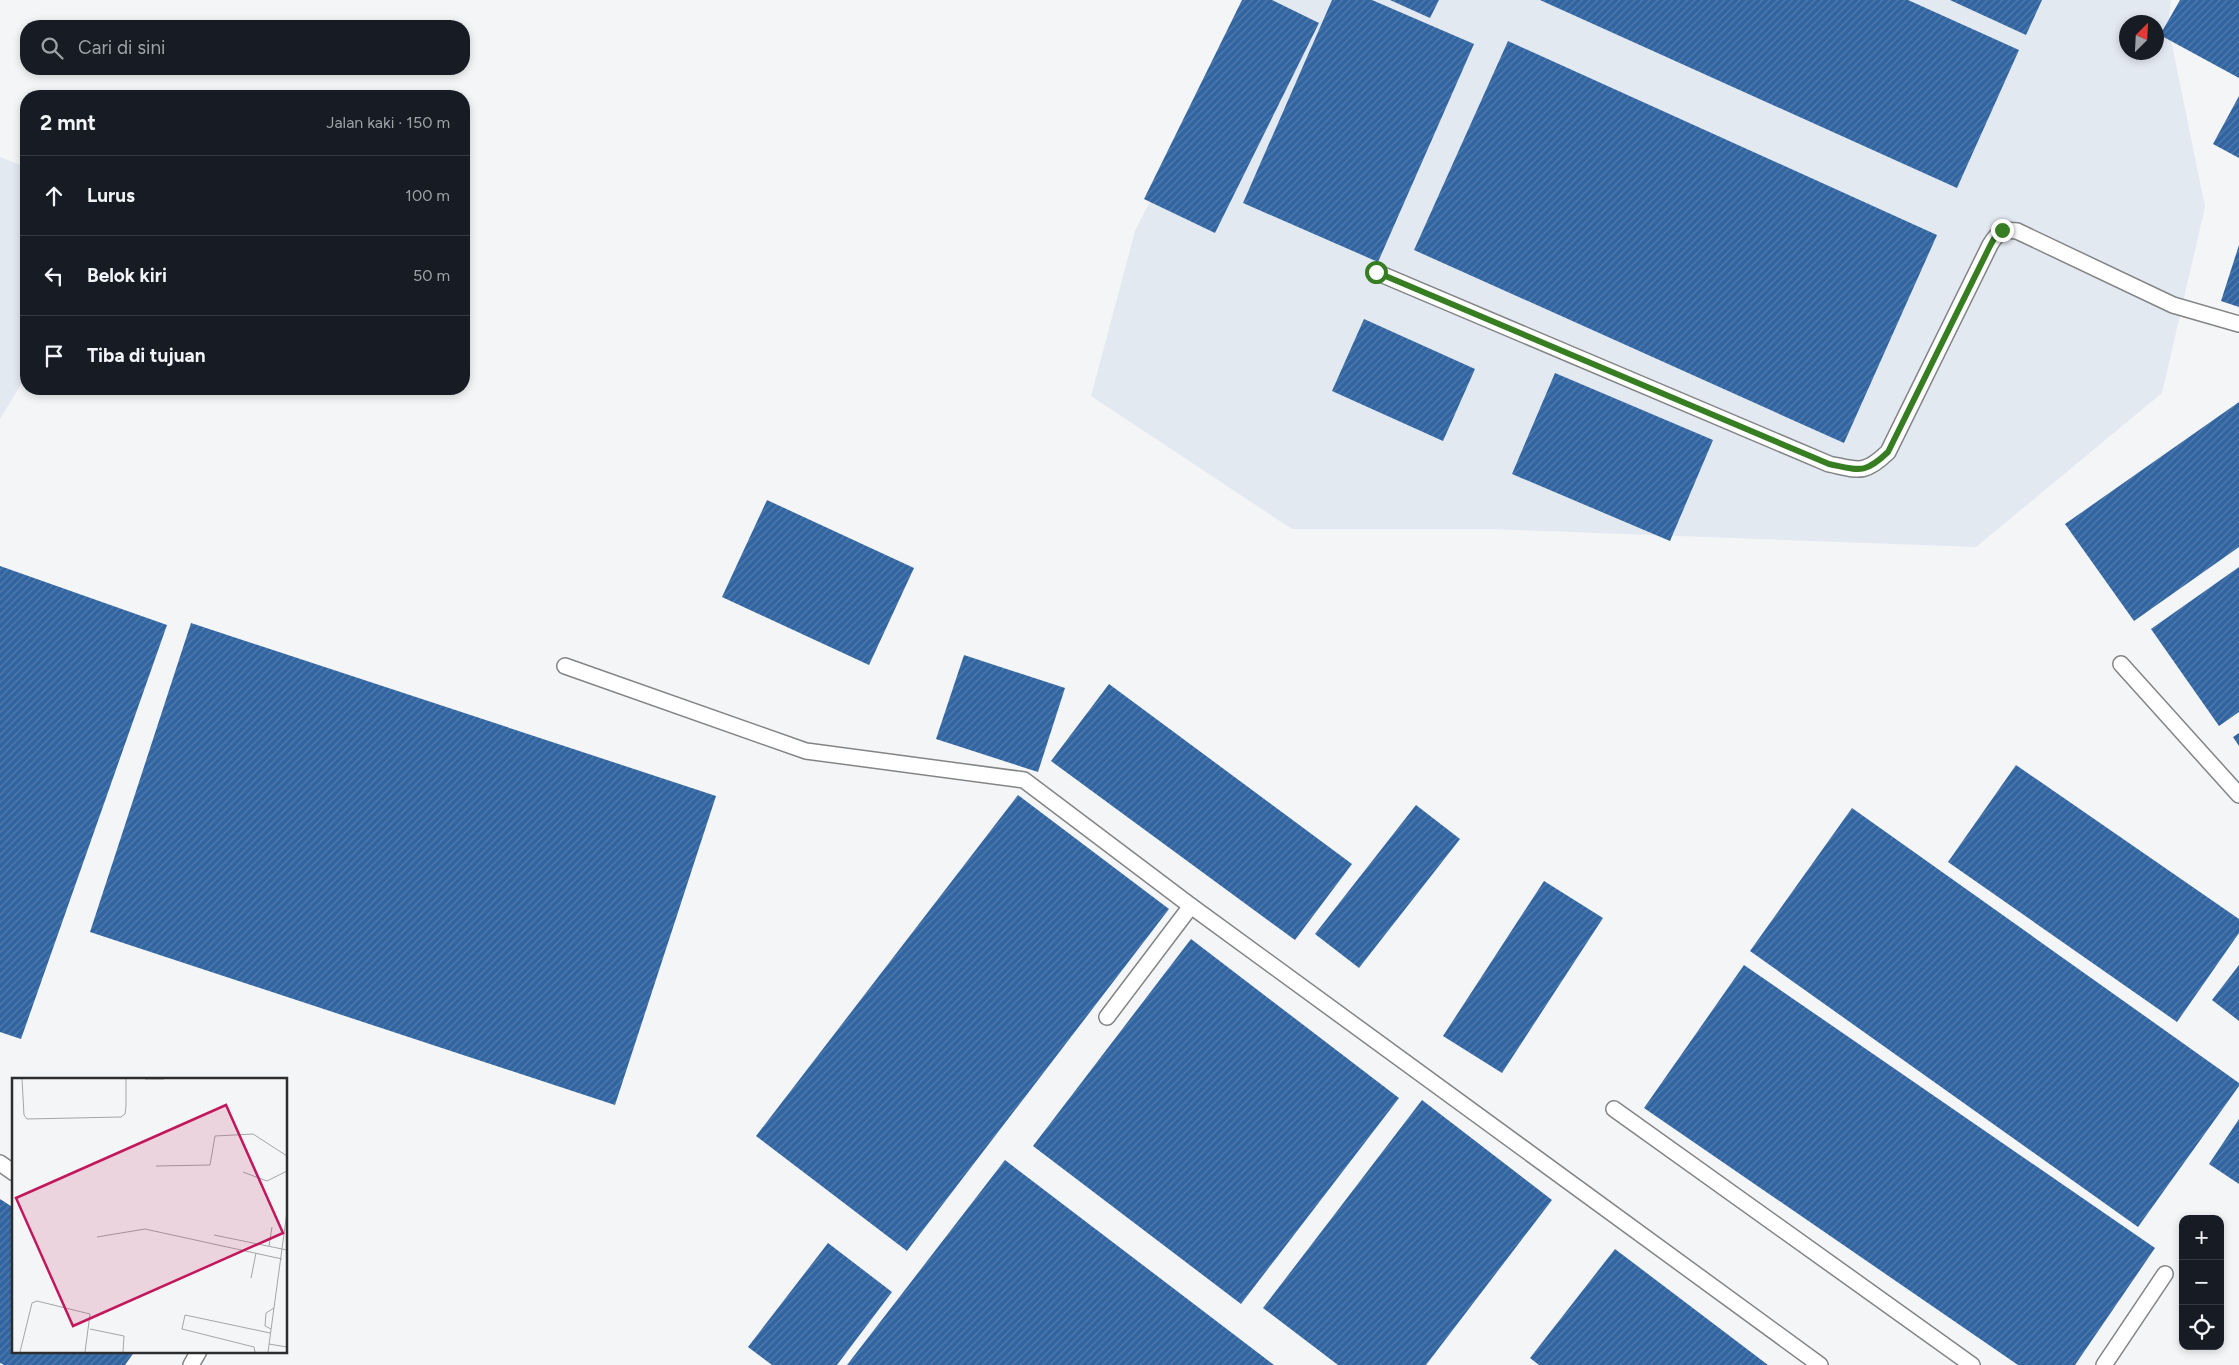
<!DOCTYPE html>
<html lang="id">
<head>
<meta charset="utf-8">
<style>
  :root { --surface:#171b24; --page:#20242c; --text:#f1f3f6; --muted:#9ea1a6; --line:#363941 }
  body { margin:0; font-family:Figtree,sans-serif; background:var(--page); color:var(--text) }
  .controls { position:absolute; right:15px; bottom:15px; display:grid; overflow:hidden; border-radius:10px; box-shadow:0 2px 8px #0003 }
  .controls button { width:45px; height:45px; display:grid; place-items:center; padding:0; border:0; border-bottom:1px solid var(--line); background:var(--surface); color:var(--text); font:25px sans-serif }
  .compass { position:absolute; left:2119px; top:15px; width:45px; height:45px; border-radius:50%; background:var(--surface); box-shadow:0 2px 8px #0003; rotate:24deg }
  .stop { position:absolute; width:15px; height:15px; margin:-11px; border:4px solid #377d21; border-radius:50%; background:#fff }
  .stop.end { background:#377d21; border-color:#fff; box-shadow:0 1px 5px #0008 }
  .list { margin:0; padding:0; list-style:none }
  h2 { display:flex; justify-content:space-between; align-items:center; height:65px; margin:0; padding:0 20px; font-size:21px }
  h2 small { font-size:16px; font-weight:400; color:var(--muted) }
  .list li { display:grid; grid-template-columns:32px 1fr auto; gap:15px; align-items:center; box-sizing:border-box; height:80px; padding:0 20px; border-top:1px solid var(--line) }
  .list b { display:block; font-size:19px; white-space:nowrap }
  .list em { font-size:16px; font-style:normal; color:var(--muted) }
  .icon { flex:none; width:28px; height:28px; fill:none; stroke:currentColor; stroke-width:2; stroke-linecap:round; stroke-linejoin:round }
  .map { position:relative; flex:none; width:2239px; height:1365px; overflow:hidden }
  .search { position:absolute; background:var(--surface); box-shadow:0 2px 8px #0003; left:20px; top:20px; width:450px; height:55px; display:flex; align-items:center; gap:12px; box-sizing:border-box; padding:0 18px; border-radius:20px; color:var(--muted); font-size:19px }
  .panel { position:absolute; background:var(--surface); box-shadow:0 2px 8px #0003; left:20px; top:90px; width:450px; height:305px; border-radius:20px }
  .map>svg:first-child { display:block }
  .built { fill:#e3e9f1; fill-rule:evenodd }
  .building { fill:url(#building-hatch) }
  .lines { fill:none; stroke-linecap:round; stroke-linejoin:round }
  .lane-casing { stroke:#838485; stroke-width:18 }
  .lane { stroke:#fff; stroke-width:15 }
  .route { stroke:#377d21; stroke-width:6 }
  .inset-road { fill:none; stroke:#a4a5a6; stroke-width:1 }
  .view { fill:#c2185b; fill-opacity:0.15; stroke:#c2185b; stroke-width:2.5 }
  .inset-edge { fill:none; stroke:#2d2d2e; stroke-width:2.5 }
</style>
</head>
<body>
<div class="map">
<svg width="2239" height="1365" viewBox="0 0 2239 1365">
  <defs>
    <pattern id="building-hatch" width="6" height="6" patternUnits="userSpaceOnUse" patternTransform="scale(1.25)"><rect width="6" height="6" fill="#3165a2"/><path d="M-1 1l2-2M0 6l6-6M5 7l2-2" fill="none" stroke="#557caa"/></pattern>
  </defs>
  <rect width="100%" height="100%" fill="#f4f5f6"/>
  <g class="built">
    <path d="M1251,0H2171L2168,25L2205,207L2162,393L1976,547L1489,529H1292L1091,396L1135,231ZM2126,22H2156V52H2126Z"/>
    <path d="M0,157L26,167V376L0,419Z"/>
  </g>
  <g class="building">
    <path d="M1242,0H1272L1319,23L1215,233L1144,199Z"/>
    <path d="M1332,0H1372L1474,44L1378,262L1243,203Z"/>
    <path d="M1390,0H1439L1430,18Z"/>
    <path d="M1540,0H1908L2019,50L1957,188Z"/>
    <path d="M1950,0H2042L2026,35Z"/>
    <path d="M2180,0H2239V78L2160,35Z"/>
    <path d="M1508,41L1937,235L1844,443L1414,250Z"/>
    <path d="M2239,96V158L2213,144Z"/>
    <path d="M2239,245V307L2221,301Z"/>
    <path d="M1364,319L1475,369L1443,441L1332,391Z"/>
    <path d="M1555,373L1713,440L1670,541L1512,474Z"/>
    <path d="M2239,402V547L2134,621L2065,524Z"/>
    <path d="M767,500L914,568L869,665L722,597Z"/>
    <path d="M0,566L167,625L21,1039L0,1032Z"/>
    <path d="M2239,567V712L2219,726L2151,629Z"/>
    <path d="M191,623L716,796L615,1105L90,932Z"/>
    <path d="M964,655L1065,688L1038,772L936,739Z"/>
    <path d="M1109,684L1352,864L1295,940L1051,761Z"/>
    <path d="M2239,733V746L2233,737Z"/>
    <path d="M2016,765L2239,919V933L2177,1022L1948,862Z"/>
    <path d="M1018,795L1169,909L907,1251L756,1136Z"/>
    <path d="M1416,805L1460,839L1359,968L1315,934Z"/>
    <path d="M1852,808L2239,1083V1086L2138,1227L1750,951Z"/>
    <path d="M1544,881L1603,918L1502,1073L1443,1036Z"/>
    <path d="M1191,939L1399,1098L1241,1304L1033,1146Z"/>
    <path d="M1744,965L2155,1248L2075,1365H2018L1644,1108Z"/>
    <path d="M2239,965V1021L2212,1000Z"/>
    <path d="M1422,1100L1552,1200L1426,1365H1338L1263,1308Z"/>
    <path d="M2239,1119V1184L2209,1164Z"/>
    <path d="M1005,1160L1274,1365H847Z"/>
    <path d="M0,1199L14,1208V1351H135L125,1365H4L0,1363Z"/>
    <path d="M828,1243L892,1292L837,1365H772L748,1347Z"/>
    <path d="M1615,1249L1768,1365H1539L1530,1358Z"/>
  </g>
  <g class="lines">
    <g class="lane-casing">
      <g id="lane">
        <path d="M1376,272L1829,464C1859,470 1864,475 1888,452L1990,245C1997,233 2002,229 2017,231L2173,305L2239,324"/>
        <path d="M2121,664L2239,795"/>
        <path d="M565,666L806,751L1024,780L1191,906L1820,1365"/>
        <path d="M1107,1017L1191,906"/>
        <path d="M1614,1109L1972,1365"/>
        <path d="M0,1163L14,1173"/>
        <path d="M191,1365L199,1351"/>
        <path d="M2104,1365L2165,1274"/>
      </g>
    </g>
    <use href="#lane" class="lane"/>
  </g>
  <g class="lines">
    <path class="route" d="M1376,272L1829,464C1859,470 1864,475 1888,452L1990,246L1996,235L2002,230"/>
  </g>
  <g transform="translate(12 1078)">
    <rect width="275" height="275" fill="#f4f5f6"/>
    <path class="inset-road" d="M10,1L12,37L15,41L109,39L113,36L114,28V1M133,1H152M144,88L198,87L203,58L241,56L275,78M231,94L255,103L275,93M202,157L275,172M85,159L133,151L270,181M257,168L260,149M239,200L244,175M78,251L112,258L111,274M259,251L253,248L254,235L262,230M257,266L275,269M8,274L20,225L25,223L78,236L73,274M243,274L242,269L170,251L173,237L258,255M256,274L275,134"/>
    <path class="view" d="M214,27L271,155L61,248L4,120Z"/>
    <rect width="275" height="275" class="inset-edge"/>
  </g>
</svg>
<div class="controls">
<button>+</button>
<button>−</button>
<button><svg class="icon" aria-label="locate" viewBox="0 0 24 24"><circle cx="12" cy="12" r="6"/><path d="M12 2v4M12 18v4M2 12h4M18 12h4"/></svg></button>
</div>
<svg class="compass" viewBox="-18 -18 36 36"><path d="M0-13l5 13h-10z" fill="#e53935"/><path d="M0 13l5-13h-10z" fill="#9ea1a6"/></svg>
<div class="stop" style="left:1376px;top:272px"></div>
<div class="stop end" style="left:2002px;top:230px"></div>
<div class="search"><svg class="icon" aria-label="search" viewBox="0 0 24 24"><circle cx="10" cy="10" r="6"/><path d="M15 15l6 6"/></svg>Cari di sini</div>
<section class="panel">
<h2>2 mnt<small>Jalan kaki · 150 m</small></h2>
<ul class="list">
<li><svg class="icon" aria-label="ahead" viewBox="0 0 24 24"><path d="M12 20V5M6 11l6-6 6 6"/></svg><div><b>Lurus</b></div><em>100 m</em></li>
<li><svg class="icon" aria-label="left" viewBox="0 0 24 24"><path d="M17 20v-9H6M10 6l-5 5 5 5"/></svg><div><b>Belok kiri</b></div><em>50 m</em></li>
<li><svg class="icon" aria-label="arrive" viewBox="0 0 24 24"><path d="M6 21V4h12l-3 4 3 4H6"/></svg><div><b>Tiba di tujuan</b></div></li>
</ul>
</section>
</div>
</body>
</html>
